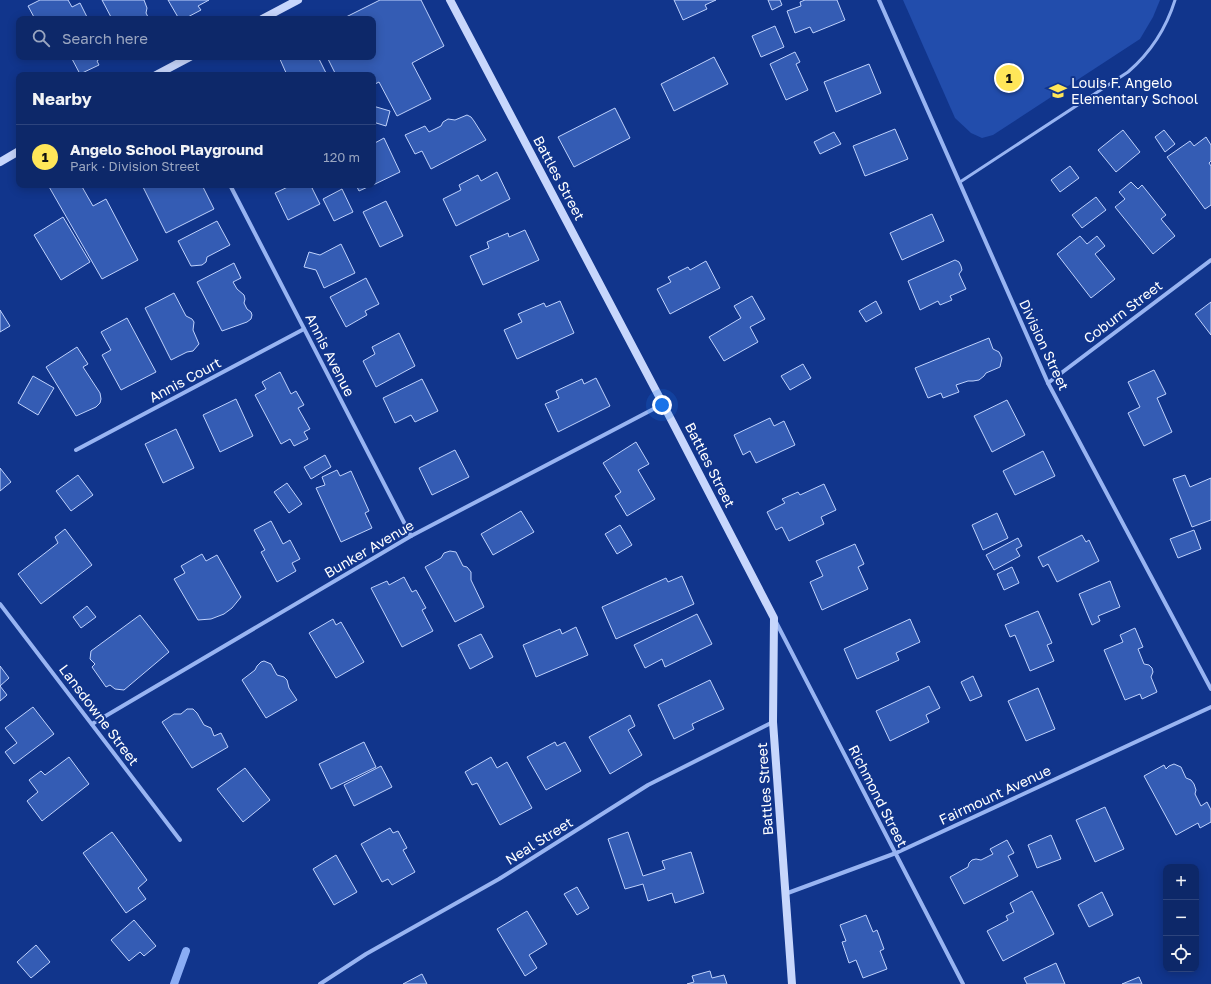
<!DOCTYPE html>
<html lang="en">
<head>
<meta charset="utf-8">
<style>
  :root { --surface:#0d2869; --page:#1b3471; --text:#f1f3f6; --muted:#9aa6c0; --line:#2d447d; --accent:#ffe659 }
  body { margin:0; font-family:"Golos Text",sans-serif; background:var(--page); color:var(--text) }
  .controls { position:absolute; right:12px; bottom:12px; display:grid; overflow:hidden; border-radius:8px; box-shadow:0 2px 10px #0003 }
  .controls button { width:36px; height:36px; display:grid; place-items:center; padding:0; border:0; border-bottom:1px solid var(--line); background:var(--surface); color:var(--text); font:20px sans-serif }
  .you { position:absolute; left:662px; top:405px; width:14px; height:14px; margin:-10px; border:3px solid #fff; border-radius:50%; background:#1a73e8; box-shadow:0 0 0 6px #1a73e833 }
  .badge { display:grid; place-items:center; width:26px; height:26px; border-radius:50%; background:var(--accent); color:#111; font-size:13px; font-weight:700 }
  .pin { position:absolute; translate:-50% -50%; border:2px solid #fff; box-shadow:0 1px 4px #0006 }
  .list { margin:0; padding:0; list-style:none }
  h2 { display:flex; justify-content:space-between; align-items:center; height:52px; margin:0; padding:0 16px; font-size:17px }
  h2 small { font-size:13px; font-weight:400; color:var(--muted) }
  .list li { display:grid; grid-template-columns:26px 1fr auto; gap:12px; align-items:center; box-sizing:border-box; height:64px; padding:0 16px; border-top:1px solid var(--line) }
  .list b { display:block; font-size:15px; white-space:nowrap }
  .list p { margin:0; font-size:13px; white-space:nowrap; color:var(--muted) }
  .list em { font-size:13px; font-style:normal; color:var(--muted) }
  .icon { flex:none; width:22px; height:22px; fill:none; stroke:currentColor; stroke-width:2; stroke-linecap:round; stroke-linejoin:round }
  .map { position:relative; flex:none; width:1211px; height:984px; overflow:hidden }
  .search { position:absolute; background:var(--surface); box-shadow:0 2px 10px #0003; left:16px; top:16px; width:360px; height:44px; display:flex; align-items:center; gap:10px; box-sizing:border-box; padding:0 14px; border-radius:8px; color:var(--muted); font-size:15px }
  .panel { position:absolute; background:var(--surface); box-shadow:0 2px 10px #0003; left:16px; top:72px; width:360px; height:116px; border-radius:8px }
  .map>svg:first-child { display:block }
  .green { fill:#224dac }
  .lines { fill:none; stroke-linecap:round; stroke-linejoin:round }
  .stream { stroke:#8aadf5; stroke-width:8 }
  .building { fill:#345cb4; stroke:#bfd2fd }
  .lane { stroke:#98b4f2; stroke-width:3 }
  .street { stroke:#98b4f2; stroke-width:4 }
  .secondary { stroke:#c7d6fc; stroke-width:8 }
  .labels { text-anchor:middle; stroke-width:4; stroke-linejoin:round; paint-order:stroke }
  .poi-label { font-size:14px; fill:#fff; stroke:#11358c; text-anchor:start }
  .street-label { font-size:14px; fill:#fff; stroke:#11358c }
</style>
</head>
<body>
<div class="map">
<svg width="1211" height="984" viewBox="0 0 1211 984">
  <rect width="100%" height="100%" fill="#11358c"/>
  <path class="green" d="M903,0H1160L1153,17L1140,39L993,135L982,138L971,133L955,118Z"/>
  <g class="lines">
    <path class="stream" d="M174,984L186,951"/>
  </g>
  <g class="building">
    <path d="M40,0H68L72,7L80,3L88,19H35L28,6Z"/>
    <path d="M102,0H144L147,8L146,13L149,19H112Z"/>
    <path d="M168,0H209L198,6L201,10L184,19H179Z"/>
    <path d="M380,0H421L444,46L412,63L431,99L397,116L379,82L373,85V75H336L327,57H373V19H342Z"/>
    <path d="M674,0H716L705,5L707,9L683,20Z"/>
    <path d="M768,0H780L782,5L772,10Z"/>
    <path d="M805,0H837L845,20L813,33L810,27L795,33L787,11L801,6L800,2Z"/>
    <path d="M775,26L784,47L761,57L752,36Z"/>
    <path d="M795,52L800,62L796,64L808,90L786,100L770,64Z"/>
    <path d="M71,57H102L97,61L99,65L80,74Z"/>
    <path d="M279,57H318L327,75H287Z"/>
    <path d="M714,57L728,84L674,111L661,84Z"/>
    <path d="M869,64L881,93L836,112L824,82Z"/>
    <path d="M373,106L390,111L386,126L373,122Z"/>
    <path d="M615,108L630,138L574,167L558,137Z"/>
    <path d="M467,115L471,117L474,121L486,140L431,169L422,151L415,154L405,135L425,126L429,132L441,126L443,122L448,119L455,120Z"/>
    <path d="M895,129L908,159L865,176L853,146Z"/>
    <path d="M1123,130L1140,152L1116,172L1098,150Z"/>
    <path d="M1164,130L1175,144L1165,152L1155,137Z"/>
    <path d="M834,132L841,144L820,154L814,142Z"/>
    <path d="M1206,137L1211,145V161L1209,163L1211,166V205L1205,209L1167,157L1190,141L1194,146Z"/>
    <path d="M384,138L400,172L373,185V144Z"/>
    <path d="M1070,166L1079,178L1060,192L1051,180Z"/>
    <path d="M497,172L510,199L456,226L443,199L461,190L459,185L478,175L481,181Z"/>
    <path d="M1131,182L1138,189L1142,185L1166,215L1161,219L1175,236L1153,254L1115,207L1125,199L1119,192Z"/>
    <path d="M48,185H81L93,206L106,199L138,260L102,279Z"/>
    <path d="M142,185H202L214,209L166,233Z"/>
    <path d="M292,185H316L317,186L312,188L320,204L288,220L275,193Z"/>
    <path d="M356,185H372L359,191Z"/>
    <path d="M342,189L353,212L334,221L323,199Z"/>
    <path d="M1096,197L1106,210L1082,228L1072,215Z"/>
    <path d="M386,201L403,236L380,247L363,212Z"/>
    <path d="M932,214L944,241L902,260L890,233Z"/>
    <path d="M63,217L90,262L61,280L34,235Z"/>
    <path d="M217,221L230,245L207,257L206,262L202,265L191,266L178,241Z"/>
    <path d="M525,230L539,260L483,285L470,256L489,248L487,242L508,233L509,237Z"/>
    <path d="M1080,236L1087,244L1097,236L1105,246L1095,254L1115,279L1091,298L1057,254Z"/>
    <path d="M341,244L355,273L324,288L316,270L304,267L309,252L320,255Z"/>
    <path d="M955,260L959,262L961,266L962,270L959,274L966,289L950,296L952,300L940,305L938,301L920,310L908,281Z"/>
    <path d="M706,261L720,288L670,314L657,289L671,282L668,277L688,267L690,270Z"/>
    <path d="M234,263L241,278L233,282L237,289L244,295L245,299L244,303L247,309L251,312L252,315L251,319L247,322L222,331L197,282Z"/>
    <path d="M366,278L379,304L365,311L367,315L346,327L330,297Z"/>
    <path d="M174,293L186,316L192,319L194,322L193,330L199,344L193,351L187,352L171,360L145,308Z"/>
    <path d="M752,296L765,319L750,327L758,342L724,361L709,337L741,318L734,306Z"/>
    <path d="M560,301L574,333L517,359L504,330L522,322L518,314L544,303L546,307Z"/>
    <path d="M876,301L882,313L866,322L859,311Z"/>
    <path d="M1211,302V335L1195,314Z"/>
    <path d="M0,310L10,326L0,332Z"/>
    <path d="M127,318L156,372L121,390L102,355L111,350L101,332Z"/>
    <path d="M399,333L415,366L376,387L363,361L375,354L372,347Z"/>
    <path d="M989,338L993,349L999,352L1002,358L1000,367L986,373L984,376L979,380L973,381H968L956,385L959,392L943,398L941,393L928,398L915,368Z"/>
    <path d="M77,347L88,364L83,367L100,393L101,399L100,403L96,407L76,416L46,367Z"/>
    <path d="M803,364L811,378L790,390L781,376Z"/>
    <path d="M1154,370L1166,394L1157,398L1172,432L1144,446L1128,413L1140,407L1128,382Z"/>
    <path d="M280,372L291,394L296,391L304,405L298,408L310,429L304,432L308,439L294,446L290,439L281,444L255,395L266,389L262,382Z"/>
    <path d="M33,376L54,388L38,415L18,403Z"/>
    <path d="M596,378L610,406L558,432L545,404L559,398L556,391L582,379L584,384Z"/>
    <path d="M422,379L438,411L415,422L411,415L395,423L383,398Z"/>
    <path d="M236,399L253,436L220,452L203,415Z"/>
    <path d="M1007,400L1025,435L992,452L974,416Z"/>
    <path d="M770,418L774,426L784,421L795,445L756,463L750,451L743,455L734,435Z"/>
    <path d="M176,429L194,468L163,483L145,444Z"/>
    <path d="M636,442L649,464L638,470L655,499L627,516L615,496L621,492L603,463Z"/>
    <path d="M455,450L469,477L432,495L419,468Z"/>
    <path d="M1043,451L1055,476L1015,495L1003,471Z"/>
    <path d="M325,455L331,467L311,479L304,467Z"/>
    <path d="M0,468L11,482L0,491Z"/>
    <path d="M337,470L340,476L351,471L369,511L365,513L372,528L341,542L316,488L325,485L322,477Z"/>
    <path d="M78,475L93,495L71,511L56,491Z"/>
    <path d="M1185,475L1190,487L1211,478V520L1192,527L1173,479Z"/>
    <path d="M287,483L302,504L289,513L274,492Z"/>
    <path d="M824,484L836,510L821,517L824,524L789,541L782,527L776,530L767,512L785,503L782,499L798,492L800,495Z"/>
    <path d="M521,511L534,532L493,555L481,534Z"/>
    <path d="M997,513L1008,538L983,550L972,525Z"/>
    <path d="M271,521L283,544L290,540L300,559L292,563L296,571L277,582L261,552L265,550L254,530Z"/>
    <path d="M620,525L632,545L617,554L605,534Z"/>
    <path d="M65,529L92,565L41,604L18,574L58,543L55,537Z"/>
    <path d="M1194,530L1201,549L1178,558L1170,539Z"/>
    <path d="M1082,535L1086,542L1089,540L1099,561L1057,582L1048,564L1043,567L1038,557Z"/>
    <path d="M1018,538L1022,546L1016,549L1020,556L994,570L986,555Z"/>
    <path d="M855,544L864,564L858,567L868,589L822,610L810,582L823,576L816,561Z"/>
    <path d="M450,551L456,552L463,566L467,567L471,572V580L484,607L455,622L425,567L441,558L444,553Z"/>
    <path d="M202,554L206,561L217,555L241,597L232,608L224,614L211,619L198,620L174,579L185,573L181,566Z"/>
    <path d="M1012,567L1019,583L1004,590L997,574Z"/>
    <path d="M682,576L694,604L616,639L602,607L666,578L668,582Z"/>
    <path d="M404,577L412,592L416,590L426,608L422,610L433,631L402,647L371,588L387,581L389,585Z"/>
    <path d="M1110,581L1120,607L1098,616L1100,621L1092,625L1079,594Z"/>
    <path d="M87,606L96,617L81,628L73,617Z"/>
    <path d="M1038,611L1052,643L1047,645L1054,661L1030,671L1015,635L1010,637L1005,625Z"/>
    <path d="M697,614L712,644L665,667L662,659L645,668L634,645Z"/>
    <path d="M140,615L169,652L124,690L115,689L110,685L106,687L92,667L95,664L90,659L91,651Z"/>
    <path d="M333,619L336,625L341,622L364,662L336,678L309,633Z"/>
    <path d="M910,619L920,642L896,653L899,660L857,679L844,649Z"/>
    <path d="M576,627L588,655L536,677L523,645L560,629L562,634Z"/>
    <path d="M1135,628L1143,647L1138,649L1144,664L1149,665L1152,668L1153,672L1151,677L1157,692L1142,699L1140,694L1125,700L1104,650L1123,642L1120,635Z"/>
    <path d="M481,634L493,657L470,669L458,645Z"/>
    <path d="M264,661L271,664L277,675L284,677L287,680L289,688L297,700L266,718L242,680L255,670L257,666L261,662Z"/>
    <path d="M0,666L9,678L0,686L7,695L0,701Z"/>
    <path d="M973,676L982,696L970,701L961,682Z"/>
    <path d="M710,680L724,709L692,724L694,729L674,739L658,705Z"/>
    <path d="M929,686L940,708L926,715L929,722L890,741L876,711Z"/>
    <path d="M1038,688L1055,729L1026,741L1008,701Z"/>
    <path d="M33,707L54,734L14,764L5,752L17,743L5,728Z"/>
    <path d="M187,709H193L197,713L204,725L211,728L214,736L221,733L228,747L192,768L162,722L174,714H181Z"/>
    <path d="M630,715L635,726L628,730L642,755L610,774L589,737Z"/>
    <path d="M364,742L376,767L331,789L319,764Z"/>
    <path d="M555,742L557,746L565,742L581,771L546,790L527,757Z"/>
    <path d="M69,757L89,784L42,821L27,801L38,792L29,780L41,771L45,775Z"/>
    <path d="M491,757L497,768L507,762L532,808L500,825L477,783L472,785L465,772Z"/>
    <path d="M1174,764L1181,767L1186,778L1191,780L1194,784L1196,790L1195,794L1201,806L1207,802L1211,810V822L1200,828L1198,823L1176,835L1144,776L1164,765L1166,769L1169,766Z"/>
    <path d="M381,766L392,787L354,806L344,785Z"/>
    <path d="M245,768L270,800L243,822L217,789Z"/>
    <path d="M1105,807L1124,849L1095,862L1076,820Z"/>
    <path d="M390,828L393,833L398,831L407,848L403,850L415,872L392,885L388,879L382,882L361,844Z"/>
    <path d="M112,832L147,880L138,888L146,899L126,913L83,853Z"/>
    <path d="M628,832L643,876L665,869L662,861L691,852L704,893L675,903L672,893L648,901L643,884L625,889L608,839Z"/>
    <path d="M1051,835L1061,859L1037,868L1028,845Z"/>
    <path d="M1007,840L1014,853L1008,856L1018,876L964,904L950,877L968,867L969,863L972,860L976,859L981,860L993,854L990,849Z"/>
    <path d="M336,855L357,892L334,905L313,869Z"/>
    <path d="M577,887L589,908L577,915L564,894Z"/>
    <path d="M1032,891L1054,934L1003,961L987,931L1008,920L1006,916L1014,912L1010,903Z"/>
    <path d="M1102,892L1113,915L1089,927L1078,905Z"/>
    <path d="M527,911L547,944L529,955L537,968L525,976L497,929Z"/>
    <path d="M866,915L873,932L877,930L884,949L880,951L887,969L863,978L856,960L849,963L842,942L846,941L840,925Z"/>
    <path d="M134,920L156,946L144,956L140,952L129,961L111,940Z"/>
    <path d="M36,945L50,962L31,978L17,962Z"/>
    <path d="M1056,963L1065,984H1027L1024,978Z"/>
    <path d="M710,971L712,978L724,975L727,984H687L694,982L692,976Z"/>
    <path d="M422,974L427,984H403Z"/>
    <path d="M1139,977L1142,984H1122Z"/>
  </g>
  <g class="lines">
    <path class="lane" d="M960,182L1128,72C1150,53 1166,29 1175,0"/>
    <g class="street">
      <path d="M879,0L1048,383L1211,689"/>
      <path d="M230,185L411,536"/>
      <path d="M1048,383L1211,260"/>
      <path d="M76,450L304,329"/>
      <path d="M0,604L180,840"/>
      <path d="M776,622L963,984"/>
      <path d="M92,724L411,536L663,404"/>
      <path d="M785,894L896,853L1211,707"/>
      <path d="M320,984L366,954L499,879L648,785L773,722"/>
    </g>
    <g class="secondary">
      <path d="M450,0L663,404L774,618L773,722L792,984"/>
      <path d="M262,19L298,0"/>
      <path d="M156,75L190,57"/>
      <path d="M0,162L19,151"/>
    </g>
  </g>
  <defs>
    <g id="school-bare" transform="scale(1.38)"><path d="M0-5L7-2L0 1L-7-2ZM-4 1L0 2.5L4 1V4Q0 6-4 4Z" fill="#ffe659" stroke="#11358c" stroke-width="2.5" paint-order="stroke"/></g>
  </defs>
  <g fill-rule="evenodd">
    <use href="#school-bare" x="1058" y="91"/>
  </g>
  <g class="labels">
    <g class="poi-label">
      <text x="1071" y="88">Louis F. Angelo<tspan x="1071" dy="16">Elementary School</tspan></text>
    </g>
    <g class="street-label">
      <text transform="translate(559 178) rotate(62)" y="5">Battles Street</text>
      <text transform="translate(1123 312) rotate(-37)" y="5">Coburn Street</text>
      <text transform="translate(1044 345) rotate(65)" y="5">Division Street</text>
      <text transform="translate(330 355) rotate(63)" y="5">Annis Avenue</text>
      <text transform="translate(185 380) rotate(-28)" y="5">Annis Court</text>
      <text transform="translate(710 465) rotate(63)" y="5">Battles Street</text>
      <text transform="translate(369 549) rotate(-30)" y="5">Bunker Avenue</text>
      <text transform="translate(99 715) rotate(53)" y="5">Lansdowne Street</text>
      <text transform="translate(765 789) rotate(-94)" y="5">Battles Street</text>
      <text transform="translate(995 795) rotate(-25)" y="5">Fairmount Avenue</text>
      <text transform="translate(878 796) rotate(63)" y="5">Richmond Street</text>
      <text transform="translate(539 841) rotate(-32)" y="5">Neal Street</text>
    </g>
  </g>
</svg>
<div class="controls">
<button>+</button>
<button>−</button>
<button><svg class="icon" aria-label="locate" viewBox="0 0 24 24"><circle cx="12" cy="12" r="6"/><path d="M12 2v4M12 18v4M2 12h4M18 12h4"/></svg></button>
</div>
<div class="you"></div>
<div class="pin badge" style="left:1009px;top:78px">1</div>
<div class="search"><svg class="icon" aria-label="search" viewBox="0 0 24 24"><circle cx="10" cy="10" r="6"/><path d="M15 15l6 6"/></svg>Search here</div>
<section class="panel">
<h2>Nearby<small></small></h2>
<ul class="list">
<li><span class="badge">1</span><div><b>Angelo School Playground</b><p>Park · Division Street</p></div><em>120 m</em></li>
</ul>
</section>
</div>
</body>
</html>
